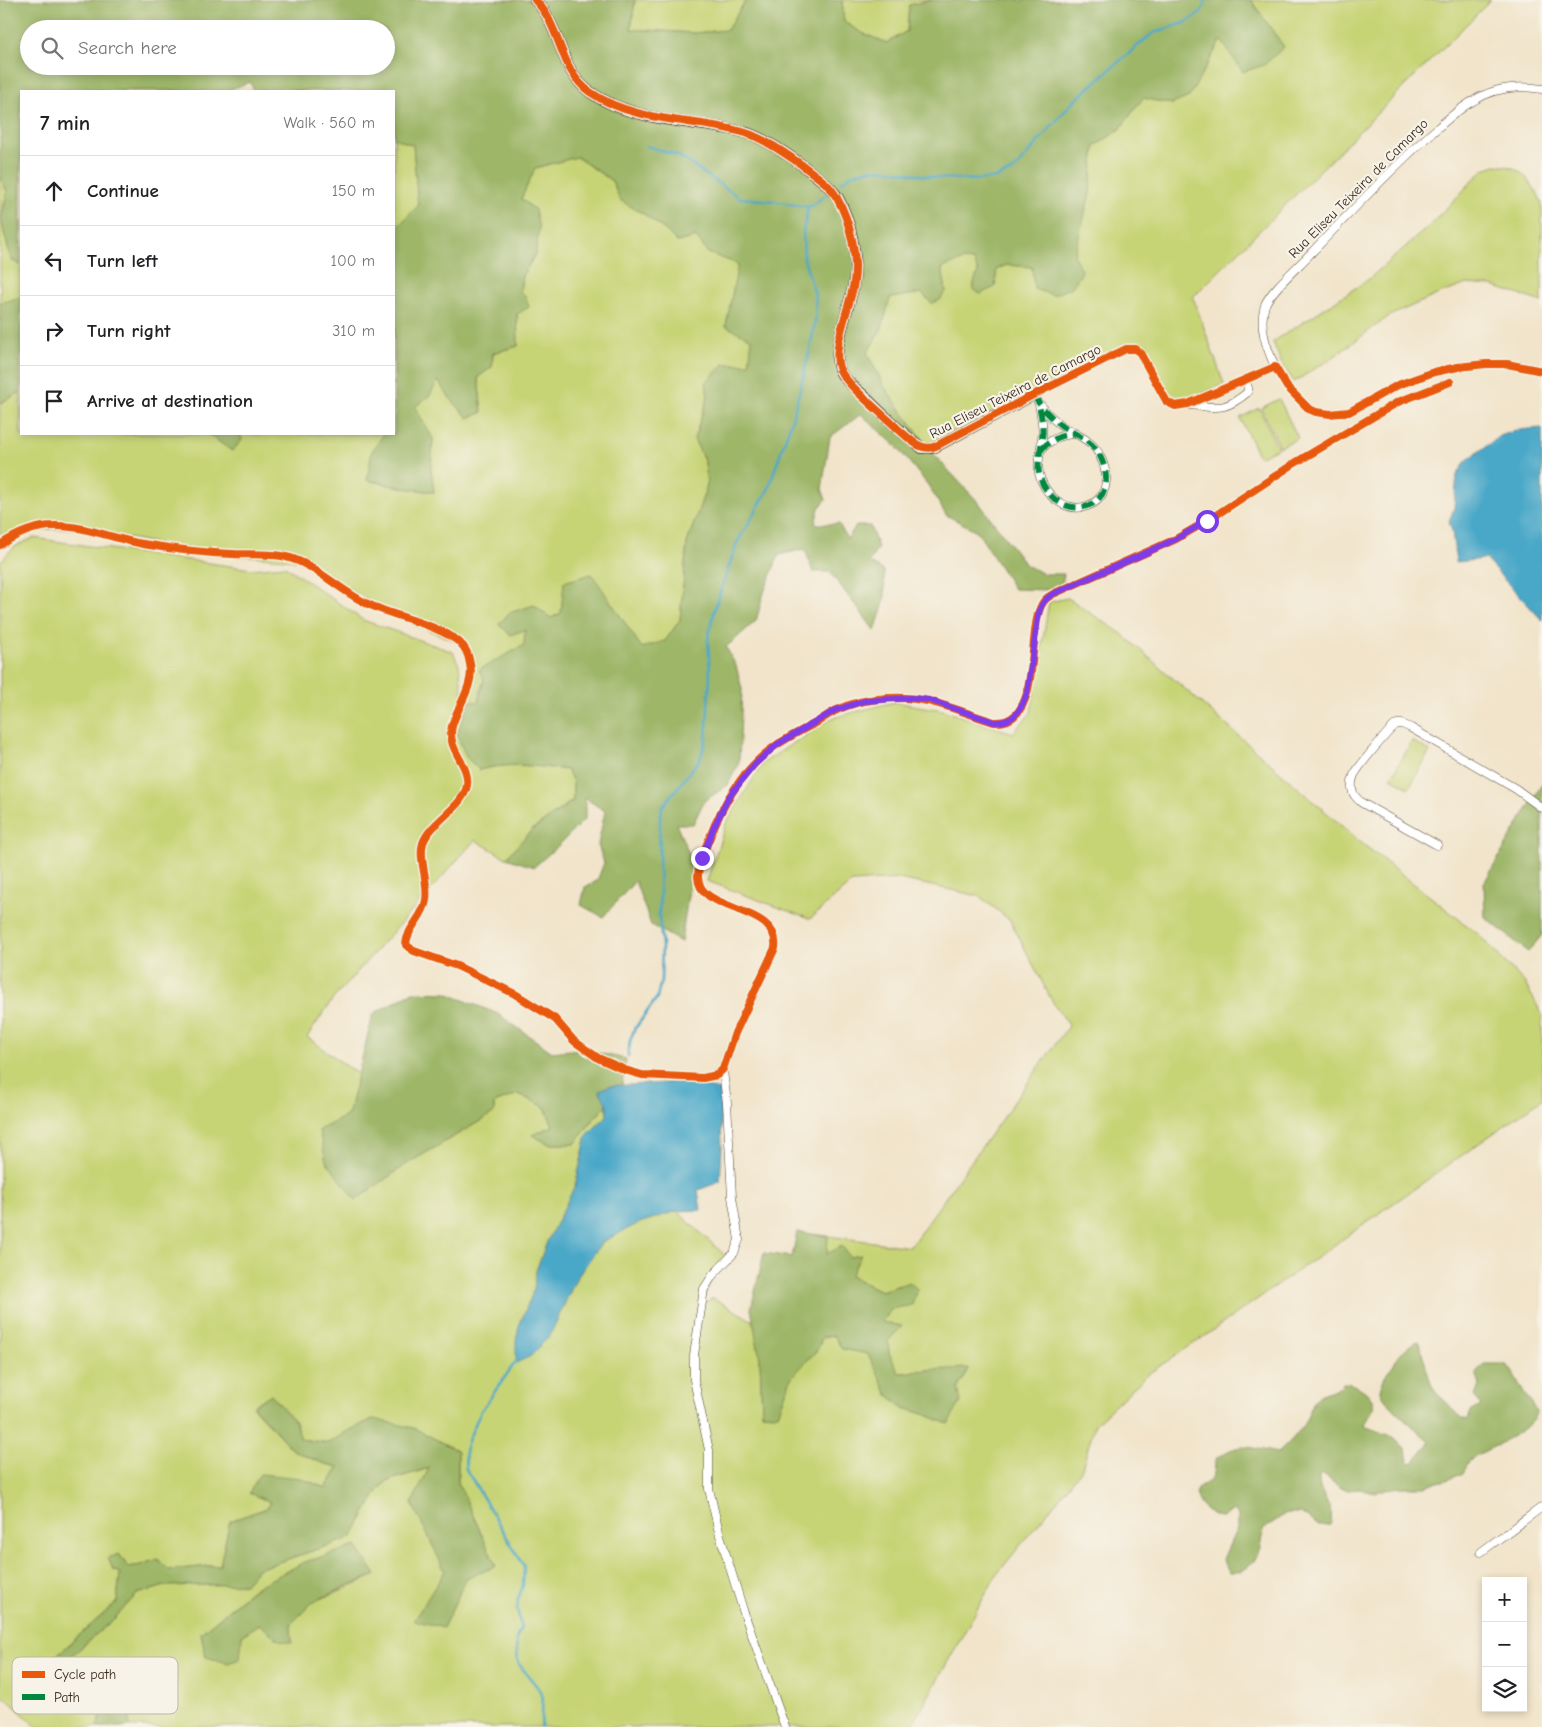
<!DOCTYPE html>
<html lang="en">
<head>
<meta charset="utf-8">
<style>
  :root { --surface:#fff; --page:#f6f6f6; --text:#202124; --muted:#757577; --line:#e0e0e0 }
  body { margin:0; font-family:"Comic Neue",sans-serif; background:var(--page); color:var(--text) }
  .controls { position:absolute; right:15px; bottom:15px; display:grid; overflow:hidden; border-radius:0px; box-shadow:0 2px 8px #0003 }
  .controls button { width:45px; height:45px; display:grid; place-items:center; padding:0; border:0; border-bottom:1px solid var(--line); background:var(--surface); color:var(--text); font:25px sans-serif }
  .stop { position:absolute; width:15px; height:15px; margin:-11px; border:4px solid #7c3aed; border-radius:50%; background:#fff }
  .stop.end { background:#7c3aed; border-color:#fff; box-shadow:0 1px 5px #0008 }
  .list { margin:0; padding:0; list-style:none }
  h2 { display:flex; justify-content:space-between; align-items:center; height:65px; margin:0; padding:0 20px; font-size:21px }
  h2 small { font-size:16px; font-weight:400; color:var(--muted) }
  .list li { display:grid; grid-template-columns:32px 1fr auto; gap:15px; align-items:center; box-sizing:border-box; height:70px; padding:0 20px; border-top:1px solid var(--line) }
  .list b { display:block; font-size:19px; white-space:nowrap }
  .list em { font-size:16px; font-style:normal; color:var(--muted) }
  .icon { flex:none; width:28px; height:28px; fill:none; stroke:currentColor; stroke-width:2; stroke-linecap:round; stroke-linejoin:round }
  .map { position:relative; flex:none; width:1542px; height:1727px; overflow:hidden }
  .search { position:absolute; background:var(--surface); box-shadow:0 2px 8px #0003; left:20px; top:20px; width:375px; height:55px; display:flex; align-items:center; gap:12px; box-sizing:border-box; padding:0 18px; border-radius:28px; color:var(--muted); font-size:19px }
  .panel { position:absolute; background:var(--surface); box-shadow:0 2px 8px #0003; left:20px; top:90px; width:375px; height:345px; border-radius:0px }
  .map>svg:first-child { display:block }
  .green { fill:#c7d476; stroke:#817f4a; fill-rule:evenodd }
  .forest { fill:#9db667; stroke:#6c7042; fill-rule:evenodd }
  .water { fill:#49a7c8; stroke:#426873 }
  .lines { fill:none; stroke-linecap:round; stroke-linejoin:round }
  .stream { stroke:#49a7c8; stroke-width:2.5 }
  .minor-casing { stroke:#564638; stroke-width:9 }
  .tertiary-casing { stroke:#564638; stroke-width:12 }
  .minor { stroke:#fff; stroke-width:8 }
  .tertiary { stroke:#fff; stroke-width:10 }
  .quiet { stroke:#00873e; stroke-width:6; stroke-dasharray:12 6; stroke-linecap:butt }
  .cycleway-casing { stroke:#f7f3e8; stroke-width:11 }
  .cycleway { stroke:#e8590c; stroke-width:8 }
  .route { stroke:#7c3aed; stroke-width:6 }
  .labels { text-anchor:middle; stroke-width:4.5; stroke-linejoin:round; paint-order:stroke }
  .street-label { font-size:14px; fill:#3b2a1e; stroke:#f7f3e8 }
  .key { fill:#f7f3e8; stroke:#bfb7ab; stroke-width:1 }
  .key-label { font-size:14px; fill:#3b2a1e }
</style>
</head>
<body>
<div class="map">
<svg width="1542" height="1727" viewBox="0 0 1542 1727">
  <rect width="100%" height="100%" fill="#f7f3e8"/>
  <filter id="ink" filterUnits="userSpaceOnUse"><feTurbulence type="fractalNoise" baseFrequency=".02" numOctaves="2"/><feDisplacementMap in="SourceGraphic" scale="10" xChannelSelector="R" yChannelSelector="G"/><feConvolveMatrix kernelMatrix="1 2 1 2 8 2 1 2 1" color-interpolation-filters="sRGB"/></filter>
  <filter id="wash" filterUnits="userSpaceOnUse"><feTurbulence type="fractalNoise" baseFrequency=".0096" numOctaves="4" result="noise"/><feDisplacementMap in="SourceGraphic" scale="20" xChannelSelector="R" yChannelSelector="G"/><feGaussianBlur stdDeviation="1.12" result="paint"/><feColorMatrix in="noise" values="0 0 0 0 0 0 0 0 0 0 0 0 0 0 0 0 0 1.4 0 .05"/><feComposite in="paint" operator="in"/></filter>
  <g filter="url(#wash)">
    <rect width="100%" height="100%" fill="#f1e4ca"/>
    <g class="green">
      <path d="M635,0H746L727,30L693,33L631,29Z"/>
      <path d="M842,0H932L909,5L907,31L887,43L864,34L844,22Z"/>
      <path d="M1251,0H1491L1193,297L1224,384L1185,402L1173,401L1165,393L1141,346L1131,343L927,445L885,388L867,353L882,328L890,298L921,293L932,303L946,291L942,268L963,260L974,261L978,272L997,269L1007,265L1032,267L1034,289L1053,295L1074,256L1090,193L1095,146L1119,130L1143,98L1172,104L1189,97L1221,40L1284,47Z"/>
      <path d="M394,138L413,145L418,206L394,230Z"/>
      <path d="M576,157L612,181L620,200L644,214L665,230L677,242L696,237L708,253L739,264L726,326L753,339L749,365L724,364L706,382L708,397L694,439L705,462L707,486L687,543L680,620L665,641L642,648L561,613L551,618L534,605L526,630L524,645C512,652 490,668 484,681C473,705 479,744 479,770C508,762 538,766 567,770L573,782V800L532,830L506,858L475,840L333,999L307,1037L359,1075L348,1115L356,1199L405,1165L494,1113V1103L518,1094L545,1107L553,1126L532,1135L549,1144H575L591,1122L607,1105V1116L587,1135L575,1186L547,1242L536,1271L534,1290L519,1327L516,1342L550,1335L576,1279L602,1242L639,1223L677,1211L729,1259L713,1275L702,1304L713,1298L755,1322L760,1359L762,1413L778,1414L791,1378L822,1337L835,1336L842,1349L868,1353L874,1365L904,1408L924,1414L948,1424L958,1388L969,1369L928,1370L899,1374L889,1353L888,1341L881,1322L891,1309L899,1285L881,1291L850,1276V1257L826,1254L828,1236L910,1247L1069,1025L1052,1001L1010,920L979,896L899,879L852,882L810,919L707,881L726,823L763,763L832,718L894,702L942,710L1013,733L1031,713L1049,602L1068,598L1122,634L1359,841L1478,934L1524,982L1542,1014V1099L1202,1338L1148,1374L1095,1424L1081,1471L997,1574L911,1727H130L105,1704L97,1727H37L0,1693V562L14,547L33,538L251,569L285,566L363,620L453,652L459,665L463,697L471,666L460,643L393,615L297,560L209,553L75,528L32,530L0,545V403L21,392V434H208L232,451L242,440L240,434H384L367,480L403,488L434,492L431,469L433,439L414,406L430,395L438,380L449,397L482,413L478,377L492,367L493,353L518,346L517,313L526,298L520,291L522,276L536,253L535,210L521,199L535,168ZM253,1407L295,1422L301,1439L329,1443L346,1432L373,1419L458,1451V1482L495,1566L466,1579L443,1628L446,1571L412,1503L430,1468L387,1481L378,1491L351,1538L257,1569L245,1584L165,1586L137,1594L113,1620L33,1689L23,1685L117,1602L120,1573L119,1554L128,1567L141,1565L158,1559L169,1570L220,1565L230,1521L267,1508L270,1501L249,1493L300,1478L326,1488L339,1467L322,1463L293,1450ZM376,1575L313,1602L291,1624L279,1640L260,1624L206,1657L201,1633L257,1586Z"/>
      <path d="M1496,165C1502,166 1508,166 1513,168C1526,173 1536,190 1542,203V302L1492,286L1467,284L1439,294L1389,316L1332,358L1294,382L1281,362L1273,342L1369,279L1429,226L1484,169Z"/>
      <path d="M0,174L7,192L1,220L11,260L21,265V297L0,303Z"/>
      <path d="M1279,399L1298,438L1280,447L1261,408Z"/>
      <path d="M1259,408L1278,448L1259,457L1240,418Z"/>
      <path d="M1412,741L1430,751L1409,788L1391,778Z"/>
    </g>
    <g class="forest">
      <path d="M0,0H635L631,29L693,33L727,30L746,0H842L844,22L864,34L887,43L907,31L909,5L932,0H1251L1284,47L1264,65L1243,72L1221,40L1189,97L1172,104L1143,98L1119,130L1095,146L1090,193L1074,256L1082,272L1072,287L1053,295L1034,289L1032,267L1007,265L997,269L995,287L980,294L972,288L978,272L974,261L963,260L942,268L946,291L940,300L932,303L921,293L890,298L882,328L867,353L885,388L917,433L935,456L979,503L1026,565L1044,574H1064L1062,584L1048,590L1014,589L977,531L946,515L928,485L897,447L861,414L830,437L822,489L826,500L819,508L815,524H839L847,539L856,526H870L878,548L869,562L884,571L885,599L875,631L830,572H813L805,549L779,555L764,592L756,621L726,647L736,666L742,689L739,762L728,785L704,801L693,824H676L693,863L681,942L651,925L635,881L603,917L581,905L585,887L597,881L604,863L598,845L605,811L585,798V819L561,843L534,867L506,858L532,830L573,801V782L567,770C538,766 508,762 479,770L466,757L457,734L469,701L478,702L484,680L479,670L524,645L525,630L510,635L499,624L509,613L534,605L551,618L561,613L564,582L592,574L642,648L665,641L680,620L687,543L707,486L705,462L694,439L708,397L706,382L724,364H749L752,339L726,326L738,264L708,253L696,237L677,242L665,230L644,214L620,200L612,181L577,157L535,168L521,199L535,210L539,228L536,253L522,276L520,291L526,298L529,307L517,314L518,346L493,353L492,367L478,377L482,413L468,418L449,397L438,381L430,395L415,407L433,439L431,469L434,492L403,488L367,480L372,451L384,434H394V230L418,206L413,145L394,138V91H254L250,82L226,91H21V265L11,260L1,220L7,192L0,174ZM29,29H386V66H29Z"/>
      <path d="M21,297V392L0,403V303Z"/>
      <path d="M208,434H240L242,440L232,451Z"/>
      <path d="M1542,784V935L1528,952L1485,917L1484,883Z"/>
      <path d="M413,992L446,993L498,1014L552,1052L580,1049L626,1059L622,1085L609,1086L607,1105L591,1122L575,1144H549L532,1135L553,1126L545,1107L518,1094L494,1103V1113L405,1165L356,1200L326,1161L319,1130L348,1115L373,1014Z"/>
      <path d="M797,1232L828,1236L827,1254L842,1246L850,1257L861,1255L850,1276L881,1291L910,1282L917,1289L912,1305L891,1309L882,1322L902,1326L888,1341L889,1353L899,1373L928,1370L969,1368L958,1388L961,1402L948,1424L924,1414L904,1408L888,1395L868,1354L842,1349L834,1336L822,1337L818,1349L791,1378L778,1414L762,1413L760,1359L751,1309L764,1253L792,1257Z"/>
      <path d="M1418,1341C1425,1357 1426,1374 1434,1389C1437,1396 1445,1400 1450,1406C1455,1412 1459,1418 1468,1420L1471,1411L1481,1406L1475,1396L1480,1386L1476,1372L1485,1364H1502L1508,1366L1512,1371L1525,1395L1532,1403L1536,1413L1533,1420L1525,1428L1503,1442L1475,1456L1469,1462L1463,1473L1450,1479L1433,1483L1425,1487H1397L1375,1492L1359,1489L1347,1490L1340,1488L1328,1477L1320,1475C1315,1488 1329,1500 1331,1513C1332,1517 1331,1522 1330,1525L1319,1526L1301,1513H1286L1263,1530C1260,1552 1256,1571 1230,1573L1225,1566L1223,1559L1238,1526V1515L1233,1510L1223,1518C1209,1514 1200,1509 1196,1493L1197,1489C1212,1480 1215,1478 1215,1460C1239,1440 1250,1448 1278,1453C1287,1445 1295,1437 1302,1427C1314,1409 1309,1393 1336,1390L1343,1383C1355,1383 1376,1394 1373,1409C1371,1416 1365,1419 1364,1426L1391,1436L1406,1449L1408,1462L1413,1463C1417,1457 1428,1446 1429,1441C1419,1431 1381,1401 1381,1390C1381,1381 1388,1372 1393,1365C1400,1355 1406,1345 1418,1341Z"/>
      <path d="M271,1394L295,1422L301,1439L329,1443L346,1432L373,1419L414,1428L458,1451V1482L496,1566L466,1579L443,1628L414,1620L445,1571L412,1503L429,1468L387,1481L378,1491L351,1538L258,1569L245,1584L165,1586L137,1594L113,1620L33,1689L23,1685L117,1602L120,1573L113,1570L108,1558L119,1554L128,1567L141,1565L158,1559L169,1570L220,1565L230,1521L267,1508L270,1502L249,1493L260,1474L300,1478L326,1488L339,1467L322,1463L293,1450L253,1406Z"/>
      <path d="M356,1546L376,1575L349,1585L313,1602L291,1624L292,1643L279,1640L259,1624L242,1635L240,1659L228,1663L206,1657L201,1633L258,1586L305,1562Z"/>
      <path d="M127,1702L130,1727H97L105,1704Z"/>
    </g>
    <g class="water">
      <path d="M1542,428V620L1485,559L1456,562L1452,531L1449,522L1454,508L1457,475L1466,461L1500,436L1518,430Z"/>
      <path d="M683,1082L720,1090L722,1148L720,1182L698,1190L701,1210L677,1211L639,1223L602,1242L576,1279L550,1335L531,1356L516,1363V1342L519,1326L534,1290L536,1271L547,1242L575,1186L587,1135L607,1116V1105L599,1090L609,1086Z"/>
    </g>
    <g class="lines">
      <g class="stream">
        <path d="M647,146L679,156L740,198L773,201L808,207"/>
        <path d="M841,182L853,174L870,169L890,170L939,178L978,180L996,178L1014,170L1069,106L1102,76L1153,33L1185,23L1201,13L1206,0"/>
        <path d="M628,1056L630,1041L634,1030L657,998L661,980L662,945L659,915L660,895L659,866L660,820L662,807L700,759L706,740L710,675L708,638L716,604L737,543L768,490L793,416L810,350L816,315L815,295L804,259L803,231L808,207L813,205L828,193"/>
        <path d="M517,1360L481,1411L469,1438L465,1451L466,1469L524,1566L523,1585L518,1599L517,1609L521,1627L516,1640L518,1663L539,1689L543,1698L541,1727"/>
      </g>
    </g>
  </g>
  <g filter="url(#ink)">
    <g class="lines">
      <g class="minor-casing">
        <g id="minor">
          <path d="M1275,367C1267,348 1258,327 1265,305C1269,292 1299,266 1310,254C1348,215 1385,175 1425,139C1440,126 1455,111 1473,101C1494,88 1518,85 1542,89"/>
          <path d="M1039,404C1041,416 1044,427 1042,438C1041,453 1035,466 1041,480C1061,528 1126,509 1100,456C1093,441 1079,436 1065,428C1053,420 1041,407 1033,395L1126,349H1135L1140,353L1167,402L1175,406L1188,404L1275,367L1287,387L1309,409L1316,412L1330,414L1349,412L1398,385L1434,372L1458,367L1486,364H1507L1542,371"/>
          <path d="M1190,405C1218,408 1225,411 1248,392V388L1245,380"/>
          <path d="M1040,451C1049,440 1062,434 1076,434"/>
          <path d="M0,545C15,535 35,526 54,526C84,525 113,539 143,544C172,549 203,553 233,554C249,555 271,553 286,557C314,563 341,592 368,604C395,617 437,624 459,642C465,647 469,656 470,664C475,685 457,707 452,726C446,751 470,763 467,785C464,807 431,821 423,843C418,859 429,881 426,900C424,917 407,927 406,945L414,951L457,966L515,994L555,1019L574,1041L598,1058L625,1070L642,1075L703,1078L717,1075L723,1069L735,1033L775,948C781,905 698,913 698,877C698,864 705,849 710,837C723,802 746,765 778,744C791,736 804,729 818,722C824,718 830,713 837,710C853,702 871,699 888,698C927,695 958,711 994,722C1046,726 1024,625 1044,601C1046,598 1050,596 1053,594L1176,539L1207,521L1295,463L1398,402L1450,382"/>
          <path d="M1437,845L1362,803C1356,798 1352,794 1352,787C1351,783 1353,778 1354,775C1359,766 1389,729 1397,724H1402L1411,728L1516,789L1542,808"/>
          <path d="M723,1071L727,1103L732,1197L739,1240L734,1253L713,1275L704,1289L694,1355V1380L709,1450V1489L719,1532L744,1613L785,1727"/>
          <path d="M1481,1552L1542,1507"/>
        </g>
      </g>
      <g class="tertiary-casing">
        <path id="tertiary" d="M535,0C561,25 559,71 590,92C618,112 658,119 691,123C709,126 729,128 747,133C765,139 787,154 802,165C815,175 829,184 838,198C851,222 858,255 854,282C851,305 830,351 840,371C844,380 855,388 863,395C879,411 895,427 913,441L922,448H933L1033,395"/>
      </g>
      <use href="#minor" class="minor"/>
      <use href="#tertiary" class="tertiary"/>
      <g class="quiet">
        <path d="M1033,395C1041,407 1053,420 1065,428C1079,436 1093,441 1100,456C1126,509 1061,528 1041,480C1035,466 1041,453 1042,438C1044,427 1041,416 1039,404"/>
        <path d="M1040,451C1049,440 1062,434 1075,434"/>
      </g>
      <g class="cycleway-casing">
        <g id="cycleway">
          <path d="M535,0C561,25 559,71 590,92C636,124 696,118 746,133C765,139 786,154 802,165C815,175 829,183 837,198C850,221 858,256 854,282C851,305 830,349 840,370C846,385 885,416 898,429C909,438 921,453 936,446L1033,395L1126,349H1135L1140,353L1167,402L1175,406L1188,404L1275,367L1287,387L1309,409L1316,412L1330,414L1349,412L1398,385L1434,372L1458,367L1486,364H1507L1542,371"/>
          <path d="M0,545C15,535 35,526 54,526C84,525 113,539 143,544C172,549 203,553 233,554C249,555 271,553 286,557C314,563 341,592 368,604C395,617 437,624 459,642C465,647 469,656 470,664C475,685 457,707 452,726C446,751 470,763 467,785C464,807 431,821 423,843C418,859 429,881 426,900C424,917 407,927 406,945L414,951L457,966L515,994L555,1019L574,1041L598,1058L625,1070L642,1075L703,1078L717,1075L723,1069L735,1033L775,948C781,905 698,913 698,877C698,864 705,849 710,837C723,802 746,765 778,744C791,736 804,729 818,722C824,718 830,713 837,710C853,702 871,699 888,698C927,695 958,711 994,722C1046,726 1024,625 1044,601C1046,598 1050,596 1053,594L1176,539L1207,521L1295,463L1398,402L1450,382"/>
        </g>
      </g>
      <use href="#cycleway" class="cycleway"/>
    </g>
  </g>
  <g class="lines" filter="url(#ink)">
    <path class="route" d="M702,858L714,827L728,798L755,764L778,744L836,710L864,701L910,698L929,700L994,722C1014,723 1020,711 1027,694L1038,618C1040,606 1043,600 1053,594L1148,552L1176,539L1207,521"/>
  </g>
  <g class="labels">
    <g class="street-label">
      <text transform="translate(1358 188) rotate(-45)" y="5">Rua Eliseu Teixeira de Camargo</text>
      <text transform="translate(1015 391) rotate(-27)" y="5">Rua Eliseu Teixeira de Camargo</text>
    </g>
  </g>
  <rect x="12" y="1657" width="166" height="57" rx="8" class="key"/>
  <rect x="22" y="1671" width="23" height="7" fill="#e8590c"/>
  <rect x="22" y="1694" width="23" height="6" fill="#00873e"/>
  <g class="key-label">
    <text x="54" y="1679">Cycle path</text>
    <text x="54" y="1702">Path</text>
  </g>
</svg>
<div class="controls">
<button>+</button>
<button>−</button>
<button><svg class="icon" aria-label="layers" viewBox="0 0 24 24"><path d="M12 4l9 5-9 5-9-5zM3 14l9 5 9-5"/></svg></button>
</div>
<div class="stop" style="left:1207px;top:521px"></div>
<div class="stop end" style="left:702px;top:858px"></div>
<div class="search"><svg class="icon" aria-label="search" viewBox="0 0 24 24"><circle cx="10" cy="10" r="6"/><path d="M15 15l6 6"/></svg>Search here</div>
<section class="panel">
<h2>7 min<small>Walk · 560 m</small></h2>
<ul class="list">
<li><svg class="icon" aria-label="ahead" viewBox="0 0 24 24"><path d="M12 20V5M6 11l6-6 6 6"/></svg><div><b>Continue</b></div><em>150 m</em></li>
<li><svg class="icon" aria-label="left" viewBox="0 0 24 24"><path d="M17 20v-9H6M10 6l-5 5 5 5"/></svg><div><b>Turn left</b></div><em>100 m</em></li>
<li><svg class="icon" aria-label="right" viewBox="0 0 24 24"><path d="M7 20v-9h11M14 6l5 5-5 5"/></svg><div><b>Turn right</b></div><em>310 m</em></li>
<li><svg class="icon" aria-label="arrive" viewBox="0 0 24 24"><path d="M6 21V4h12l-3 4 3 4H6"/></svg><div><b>Arrive at destination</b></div></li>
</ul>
</section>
</div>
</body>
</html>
